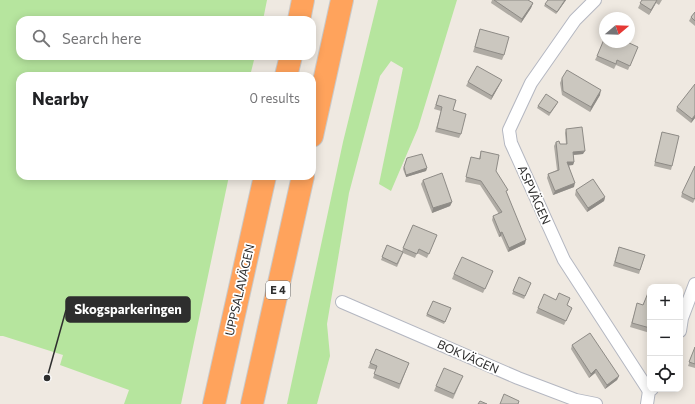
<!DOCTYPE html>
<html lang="en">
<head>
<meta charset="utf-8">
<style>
  :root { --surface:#fff; --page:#f2f2f2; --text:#202124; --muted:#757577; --line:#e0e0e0 }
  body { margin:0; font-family:Commissioner,sans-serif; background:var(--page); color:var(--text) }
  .controls { position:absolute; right:12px; bottom:12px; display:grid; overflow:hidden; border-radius:8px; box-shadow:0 2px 10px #0003 }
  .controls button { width:36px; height:36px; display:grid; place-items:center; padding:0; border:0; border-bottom:1px solid var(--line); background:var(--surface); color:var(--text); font:20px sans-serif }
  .compass { position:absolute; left:599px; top:12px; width:36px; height:36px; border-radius:50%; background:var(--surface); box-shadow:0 2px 10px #0003; rotate:71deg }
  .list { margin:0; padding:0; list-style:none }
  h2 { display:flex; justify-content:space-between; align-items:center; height:52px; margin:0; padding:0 16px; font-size:17px }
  h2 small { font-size:13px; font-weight:400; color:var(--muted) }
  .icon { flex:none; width:22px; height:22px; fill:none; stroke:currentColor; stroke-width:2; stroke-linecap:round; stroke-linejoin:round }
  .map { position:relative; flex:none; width:695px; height:404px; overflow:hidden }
  .search { position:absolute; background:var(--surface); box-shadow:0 2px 10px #0003; left:16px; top:16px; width:300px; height:44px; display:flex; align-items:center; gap:10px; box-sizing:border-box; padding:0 14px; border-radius:12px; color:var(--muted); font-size:15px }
  .panel { position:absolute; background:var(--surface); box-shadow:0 2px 10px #0003; left:16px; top:72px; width:300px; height:108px; border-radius:12px }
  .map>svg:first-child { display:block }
  .green { fill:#b6e59e }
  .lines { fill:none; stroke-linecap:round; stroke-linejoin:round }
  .minor-casing { stroke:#b4b7c1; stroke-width:14 }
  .motorway-casing { stroke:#c9c9c9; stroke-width:24 }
  .minor { stroke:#fff; stroke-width:12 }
  .motorway { stroke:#ffa35c; stroke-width:22 }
  .wall { fill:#afaba4 }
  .shaded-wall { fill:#8e8b86 }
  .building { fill:#cbc7bf; stroke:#8e8b86 }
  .labels { text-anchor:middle; stroke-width:3.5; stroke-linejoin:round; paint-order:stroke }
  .shield { fill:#fff; stroke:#6d6d6d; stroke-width:1 }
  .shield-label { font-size:11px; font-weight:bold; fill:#2e2e2e }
  .street-label { font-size:12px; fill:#2e2e2e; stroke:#fff }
  .leader { fill:none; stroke:#2e2e2e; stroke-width:1.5 }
  .callout-dot { fill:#2e2e2e; stroke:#fff; stroke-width:1.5 }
  .callout { fill:#2e2e2e; stroke:#2e2e2e; stroke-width:1.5 }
  .callout-label { font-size:13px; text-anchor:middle; font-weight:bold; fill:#fff }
</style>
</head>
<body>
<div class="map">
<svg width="695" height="404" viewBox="0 0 695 404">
  <rect width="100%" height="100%" fill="#efe9e1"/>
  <g class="green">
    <path d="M0,0H267L263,20H20V56H255L250,76H20V176H229L181,404H124L129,390L60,365L63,355L3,336H0Z"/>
    <path d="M378,0H457L418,128L391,191L379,184L403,68L391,61L380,76L349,193L327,324L330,356L317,404H287L343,142Z"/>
  </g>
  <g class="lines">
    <g class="minor-casing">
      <g id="minor">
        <path d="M595,0L575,20L531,83L509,130L511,143L564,260L649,391"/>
        <path d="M342,302L518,378L576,400L596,404"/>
        <path d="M680,331L682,318L695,284"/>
        <path d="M647,404L649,391L652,389"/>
      </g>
    </g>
    <g class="motorway-casing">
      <g id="motorway">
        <path d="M299,20L303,0"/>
        <path d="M286,76L291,56"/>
        <path d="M312,136L342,0"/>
        <path d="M214,404L265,176"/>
        <path d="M252,404L303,176"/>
      </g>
    </g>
    <use href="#minor" class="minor"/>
    <use href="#motorway" class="motorway"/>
  </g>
  <g class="wall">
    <path d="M492,0H528L533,3L531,8L521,23L491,3Z"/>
    <path d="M566,0L556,14L544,6L545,4Z"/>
    <path d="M642,0H662L659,5L656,3L649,15L638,8Z"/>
    <path d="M695,12V26L689,21L691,17Z"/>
    <path d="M480,29L504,55L502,60L473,52Z"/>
    <path d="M638,47L628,70L616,65L614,69L595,60L597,56Z"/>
    <path d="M562,78L600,95L590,112L562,95L560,83Z"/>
    <path d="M468,82L500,84L491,100L466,86Z"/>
    <path d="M439,95L453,110L461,134L459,138L435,132L441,111L434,109Z"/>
    <path d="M557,104L549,116L537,108L538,106Z"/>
    <path d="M677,107L695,118L691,123L676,111Z"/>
    <path d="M566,129L583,154L573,155L574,162L573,165H569L574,187L553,195L547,178L548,174L557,170L554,146L556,142L560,144H566L565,133Z"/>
    <path d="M662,132L672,166L671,170L654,166Z"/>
    <path d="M481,151L496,171L507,194L525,244L508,252L501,236L499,237L492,220L493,216L499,214L480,185L465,182L471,157L479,159Z"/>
    <path d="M407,158L427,168L426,171L406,177L403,169Z"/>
    <path d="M423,180L452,202L450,206L432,213L421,184Z"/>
    <path d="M576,190L605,197L604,201L587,212L575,195Z"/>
    <path d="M682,193L695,199L693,203L681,197Z"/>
    <path d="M435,240L427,258L417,253L415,258L403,253L397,267L381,260L387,245L402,252L403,248Z"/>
    <path d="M619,247L645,255L639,274L613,266Z"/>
    <path d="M493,271L483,293L452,279L454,274Z"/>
    <path d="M519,277L531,283L524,299L512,294Z"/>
    <path d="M650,293V333L630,327L636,308L643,305Z"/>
    <path d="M433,301L451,308L444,324L426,316Z"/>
    <path d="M567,305L572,308L564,325L536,313L538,308Z"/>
    <path d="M572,345L619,376L617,380L605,389L595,373L589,378L571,349Z"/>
    <path d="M695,347V368L688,366Z"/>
    <path d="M376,349L409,363L399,389L373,378L376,370L368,368Z"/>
    <path d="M463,376L453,399L434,391L436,386Z"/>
  </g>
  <g class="shaded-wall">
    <path d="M565,0H566L556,14L557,12Z"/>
    <path d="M658,0L656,3L649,15L651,10Z"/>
    <path d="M533,3L531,8L521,23L522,19Z"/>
    <path d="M502,80L500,84L491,100L492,96Z"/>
    <path d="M601,90L600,95L590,112L591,107Z"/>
    <path d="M695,115V118L691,123L692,119Z"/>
    <path d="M585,151L583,154L572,155L573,152Z"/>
    <path d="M567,162H574L573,165L566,166Z"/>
    <path d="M427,168L426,171L406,177V175Z"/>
    <path d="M575,183L574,187L553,195L555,191Z"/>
    <path d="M605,197L604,201L587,212L588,208Z"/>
    <path d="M452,202L450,206L432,213L433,208Z"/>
    <path d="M502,232L501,236L499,237L500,233Z"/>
    <path d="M526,240L525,244L508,252L509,248Z"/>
    <path d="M596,369L595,373L589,378L591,374Z"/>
    <path d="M619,376L617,380L605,389L607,385Z"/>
  </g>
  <g class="building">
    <path d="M494,0H528L533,3L522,19Z"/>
    <path d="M548,0H565L557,12L545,4Z"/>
    <path d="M642,0H657L651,10L640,3Z"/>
    <path d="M695,12V21L691,17Z"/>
    <path d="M480,29L509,37L504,55L475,47Z"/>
    <path d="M605,37V42H627L638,47L630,66L617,60L616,64L597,56Z"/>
    <path d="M477,66L502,80L492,96L468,82Z"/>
    <path d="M567,70L601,90L591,107L563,91L562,78Z"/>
    <path d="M695,84V115L692,119L677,107Z"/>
    <path d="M546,94L558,102L550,113L538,106Z"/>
    <path d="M439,95L456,100L453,110L466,114L461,134L437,128L442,107L436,105Z"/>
    <path d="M582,127L585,151L573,152L574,162H567L575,183L555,191L548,174L559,170L556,142L559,141L560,144H567L566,129Z"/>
    <path d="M662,132L679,136L672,166L655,162Z"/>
    <path d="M481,151L499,155L496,171L508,190L506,191L526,240L509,248L502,232L500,233L493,216L502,212L481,181L466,177L471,157L480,159Z"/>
    <path d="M422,154L427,168L406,175L404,167L407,158Z"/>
    <path d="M695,166V198L694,199L682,193Z"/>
    <path d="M442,173L452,202L433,208L423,180Z"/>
    <path d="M593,179L605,197L588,208L576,190Z"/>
    <path d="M413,225L437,235L429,254L419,249L417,254L403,248Z"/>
    <path d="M387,245L403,252L397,264L382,257Z"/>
    <path d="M619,247L645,255L640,270L615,262Z"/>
    <path d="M462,257L493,271L485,289L454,274Z"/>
    <path d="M519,277L531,283L525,296L513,291Z"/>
    <path d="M559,293L570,298L567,305L572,308L566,321L538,308L544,294L556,300Z"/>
    <path d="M648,293H650V328L632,323L637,303L643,305Z"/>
    <path d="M433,301L451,308L445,322L427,314Z"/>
    <path d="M590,333L619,376L607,385L596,369L591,374L572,345Z"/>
    <path d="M695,347V364L689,362Z"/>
    <path d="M376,349L409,363L400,384L374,374L377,366L370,363Z"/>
    <path d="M444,368L463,376L454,394L436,386Z"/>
    <path d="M504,394L519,401L518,404H500Z"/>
    <path d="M480,401L487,404H478Z"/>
  </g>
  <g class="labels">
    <rect class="shield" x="266" y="281" width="24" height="18" rx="3"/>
    <g class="shield-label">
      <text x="278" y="294">E 4</text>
    </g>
    <g class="street-label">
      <text transform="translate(534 195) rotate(66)" y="4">ASPVÄGEN</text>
      <text transform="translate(240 290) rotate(-77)" y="4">UPPSALAVÄGEN</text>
      <text transform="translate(468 357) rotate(24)" y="4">BOKVÄGEN</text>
    </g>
  </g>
  <path class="leader" d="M47 378L66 310"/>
  <circle class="callout-dot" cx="47" cy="378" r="4"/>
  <rect class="callout" x="66" y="297" width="124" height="25" rx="4"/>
  <g class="callout-label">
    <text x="128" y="314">Skogsparkeringen</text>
  </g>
</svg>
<div class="controls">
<button>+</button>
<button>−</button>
<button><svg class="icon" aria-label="locate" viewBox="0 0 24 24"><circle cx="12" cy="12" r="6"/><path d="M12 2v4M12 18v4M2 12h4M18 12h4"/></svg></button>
</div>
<svg class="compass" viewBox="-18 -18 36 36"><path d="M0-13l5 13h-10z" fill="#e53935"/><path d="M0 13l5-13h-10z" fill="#757577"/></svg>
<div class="search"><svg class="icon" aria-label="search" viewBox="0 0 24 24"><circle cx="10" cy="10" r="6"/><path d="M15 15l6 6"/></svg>Search here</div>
<section class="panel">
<h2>Nearby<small>0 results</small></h2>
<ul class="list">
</ul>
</section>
</div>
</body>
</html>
